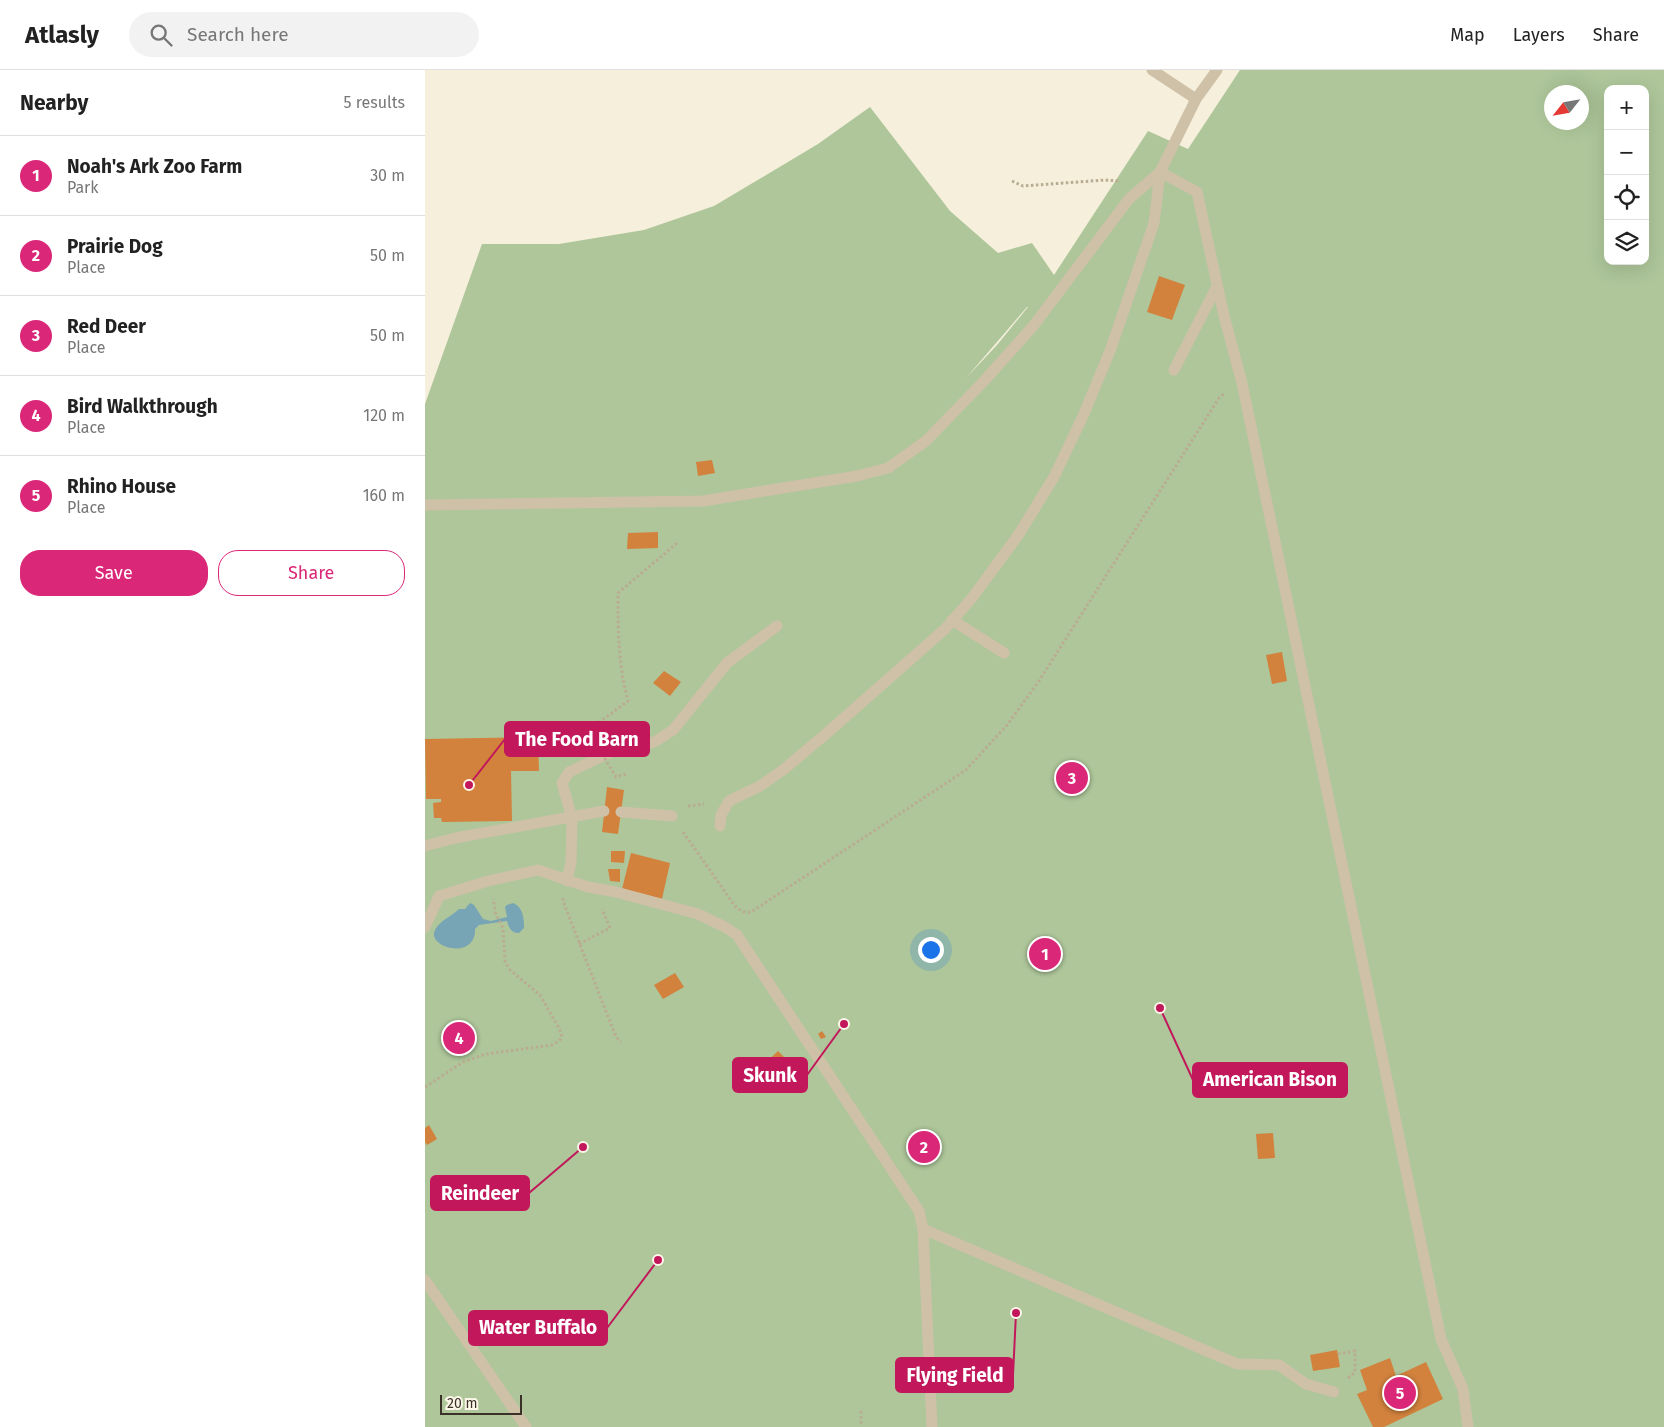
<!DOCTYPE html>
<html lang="en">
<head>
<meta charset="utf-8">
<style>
  :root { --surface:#fff; --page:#f2f2f2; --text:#222; --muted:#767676; --line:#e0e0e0; --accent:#db2777 }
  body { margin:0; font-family:"Fira Sans",sans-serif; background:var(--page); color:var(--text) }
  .controls { position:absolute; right:15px; top:15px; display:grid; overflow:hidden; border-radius:10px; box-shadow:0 5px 20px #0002 }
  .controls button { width:45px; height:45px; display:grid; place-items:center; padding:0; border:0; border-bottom:1px solid var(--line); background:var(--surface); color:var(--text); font:25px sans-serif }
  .compass { position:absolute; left:1119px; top:15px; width:45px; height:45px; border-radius:50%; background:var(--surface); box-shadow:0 5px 20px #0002; rotate:239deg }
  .scale { position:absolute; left:15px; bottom:12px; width:82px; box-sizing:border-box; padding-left:5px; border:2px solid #3a3228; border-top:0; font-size:14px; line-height:18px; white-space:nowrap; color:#3a3228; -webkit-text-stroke:4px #fcf7e9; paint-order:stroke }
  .you { position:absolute; left:505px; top:879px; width:18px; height:18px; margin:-12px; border:4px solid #fff; border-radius:50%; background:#1a73e8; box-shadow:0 0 0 8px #1a73e833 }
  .badge { display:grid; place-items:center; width:32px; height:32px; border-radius:50%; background:var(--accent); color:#fff; font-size:16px; font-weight:700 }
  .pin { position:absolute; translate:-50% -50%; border:2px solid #fff; box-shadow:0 1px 5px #0006 }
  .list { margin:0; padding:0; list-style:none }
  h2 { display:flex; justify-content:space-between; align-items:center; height:65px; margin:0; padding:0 20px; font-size:21px }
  h2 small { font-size:16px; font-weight:400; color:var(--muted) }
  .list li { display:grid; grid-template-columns:32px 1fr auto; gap:15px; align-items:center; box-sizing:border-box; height:80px; padding:0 20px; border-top:1px solid var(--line) }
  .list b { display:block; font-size:19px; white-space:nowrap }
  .list p { margin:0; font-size:16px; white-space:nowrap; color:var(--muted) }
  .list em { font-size:16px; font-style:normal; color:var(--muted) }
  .actions { display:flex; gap:10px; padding:15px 20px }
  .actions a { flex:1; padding:11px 0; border:1px solid var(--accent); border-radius:20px; text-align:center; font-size:18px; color:var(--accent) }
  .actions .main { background:var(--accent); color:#fff }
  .icon { flex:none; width:28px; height:28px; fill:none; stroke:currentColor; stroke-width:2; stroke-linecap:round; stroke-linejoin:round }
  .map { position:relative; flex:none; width:1239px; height:1357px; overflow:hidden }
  header { display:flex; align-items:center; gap:30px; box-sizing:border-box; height:70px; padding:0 25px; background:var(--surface); border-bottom:1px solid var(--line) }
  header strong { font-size:24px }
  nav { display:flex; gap:28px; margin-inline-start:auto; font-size:18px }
  .search { width:350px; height:45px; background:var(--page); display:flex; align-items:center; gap:12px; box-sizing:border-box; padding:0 18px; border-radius:28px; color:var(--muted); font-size:19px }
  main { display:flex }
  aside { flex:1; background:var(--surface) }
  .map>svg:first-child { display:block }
  .green { fill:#aec69a; fill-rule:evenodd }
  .water { fill:#78a5b5 }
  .building { fill:#d2823d }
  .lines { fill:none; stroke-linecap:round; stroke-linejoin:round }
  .path { stroke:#baac90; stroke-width:3; stroke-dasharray:2.5 2.5; stroke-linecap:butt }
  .lane { stroke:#cec1a7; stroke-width:11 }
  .path-bridge { stroke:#baac90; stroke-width:3; stroke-dasharray:2.5 2.5; stroke-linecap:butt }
  .leader { fill:none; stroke:#c2185b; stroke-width:2 }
  .callout-dot { fill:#c2185b; stroke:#fcf7e9; stroke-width:2 }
  .callout { fill:#c2185b; stroke:#c2185b; stroke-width:2 }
  .callout-label { font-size:19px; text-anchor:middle; font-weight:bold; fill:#fff }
</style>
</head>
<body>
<header>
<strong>Atlasly</strong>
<div class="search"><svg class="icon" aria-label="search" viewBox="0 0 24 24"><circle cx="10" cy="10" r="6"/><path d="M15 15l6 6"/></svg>Search here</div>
<nav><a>Map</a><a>Layers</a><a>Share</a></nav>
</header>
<main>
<aside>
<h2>Nearby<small>5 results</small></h2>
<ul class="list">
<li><span class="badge">1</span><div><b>Noah's Ark Zoo Farm</b><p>Park</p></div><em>30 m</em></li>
<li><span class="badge">2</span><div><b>Prairie Dog</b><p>Place</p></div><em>50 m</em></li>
<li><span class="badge">3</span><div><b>Red Deer</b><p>Place</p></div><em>50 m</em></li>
<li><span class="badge">4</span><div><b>Bird Walkthrough</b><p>Place</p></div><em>120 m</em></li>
<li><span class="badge">5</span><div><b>Rhino House</b><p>Place</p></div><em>160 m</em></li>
</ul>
<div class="actions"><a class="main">Save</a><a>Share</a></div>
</aside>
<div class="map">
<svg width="1239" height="1357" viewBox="0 0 1239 1357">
  <rect width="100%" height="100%" fill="#f5efdc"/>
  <path class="green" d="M815,0H1239V1357H0V334L57,174H134L219,160L289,136L393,74L445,37L525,141L573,183L607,173L629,205L723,61L763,79ZM1183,19H1220V191H1183ZM1126,22H1156V52H1126ZM603,237L572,275L541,308L602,237Z"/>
  <path class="water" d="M45,833L49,835L58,849L66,851L82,847L80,837L82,835L88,833C98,837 99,848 99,858L94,863C86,863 84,858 82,851L54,855L50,859C51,891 1,878 10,860C15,850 26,847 34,839H40Z"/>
  <g class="building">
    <path d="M734,206L760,215L747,250L722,242Z"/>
    <path d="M287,390L290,403L273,406L271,392Z"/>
    <path d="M233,462V478L202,479L203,463Z"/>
    <path d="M857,582L862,611L847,614L841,585Z"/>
    <path d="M239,601L256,612L245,626L228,613Z"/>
    <path d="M113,667L114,701H86L87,751L17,752L16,748H9L8,733L16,732V729H1L0,669Z"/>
    <path d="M182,717L199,720L193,764L177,762Z"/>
    <path d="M186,781H200L199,793L186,792Z"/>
    <path d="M206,783L245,793L237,829L197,819Z"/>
    <path d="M183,799H195V812L185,811Z"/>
    <path d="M250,903L259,917L238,929L229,915Z"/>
    <path d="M397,961L401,967L396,969L393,964Z"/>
    <path d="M353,981L365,993L342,1016L329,1004Z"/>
    <path d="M4,1055L12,1069L2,1075L0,1072V1058Z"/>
    <path d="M848,1063L850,1088L833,1089L831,1064Z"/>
    <path d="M912,1280L915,1297L888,1301L885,1285Z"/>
    <path d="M965,1288L971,1306L1001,1292L1018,1329L959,1357H948L932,1324L942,1320L935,1300Z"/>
  </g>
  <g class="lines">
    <g class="path">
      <path d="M587,111L598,116L680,110L694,111"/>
      <path d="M166,672L163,668L165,659L203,631C193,593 193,561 193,523L251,474L252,470"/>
      <path d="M263,736L279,734"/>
      <path d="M258,762L310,836C316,841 319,843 326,842L541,700L582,655L614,611L794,328L799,324"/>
      <path d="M138,828V831L191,967L196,972"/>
      <path d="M154,874L185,858L177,839"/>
      <path d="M0,1017L38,992L61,984L127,975L134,971L137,967L134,958L115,925L85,900L80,891L78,858L71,845L68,829"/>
      <path d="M913,1284L930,1281V1302L922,1309"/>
      <path d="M436,1341V1354"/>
    </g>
    <g class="lane">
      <path d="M727,0L771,29"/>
      <path d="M749,300L792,216"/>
      <path d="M0,435L278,431L432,406L463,398L501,371L560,310L609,255L704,129L735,102L772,122L799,246L817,313L1016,1269L1038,1319L1043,1357"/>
      <path d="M527,550L579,583"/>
      <path d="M196,742L247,746"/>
      <path d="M295,756L296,745L304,731L335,716L358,700L402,663L520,559L547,528L594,464L629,407L658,346L685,281L729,153L735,102L771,29L792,0"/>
      <path d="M0,776L30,768L179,741"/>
      <path d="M142,811L146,792L147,748L137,713L144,702L188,681L208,679L231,671L248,660L302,593L352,556"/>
      <path d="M0,857L14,826L63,811L113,800L163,817L191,822L273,844L300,857L312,865L494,1141L498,1159L507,1357"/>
      <path d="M498,1159L812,1294L854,1295L881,1314L909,1322"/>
      <path d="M0,1210L101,1357"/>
    </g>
    <path class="path-bridge" d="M169,671L191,707L201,704"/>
  </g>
  <path class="leader" d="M44 715L80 669M419 954L382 1005M735 938L768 1010M158 1077L104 1123M233 1190L182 1258M591 1243L588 1305"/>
  <g class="callout-dot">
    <circle cx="44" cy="715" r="5"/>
    <circle cx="419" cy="954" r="5"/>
    <circle cx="735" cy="938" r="5"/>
    <circle cx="158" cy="1077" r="5"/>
    <circle cx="233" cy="1190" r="5"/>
    <circle cx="591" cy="1243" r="5"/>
  </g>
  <g class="callout">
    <rect x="80" y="652" width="144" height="34" rx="5"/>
    <rect x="308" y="988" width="74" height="34" rx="5"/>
    <rect x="768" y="993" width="154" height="34" rx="5"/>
    <rect x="6" y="1106" width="98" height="34" rx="5"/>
    <rect x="44" y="1241" width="138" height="34" rx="5"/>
    <rect x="471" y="1288" width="117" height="34" rx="5"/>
  </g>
  <g class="callout-label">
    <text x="152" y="676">The Food Barn</text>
    <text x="345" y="1012">Skunk</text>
    <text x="845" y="1016">American Bison</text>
    <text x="55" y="1130">Reindeer</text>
    <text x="113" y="1264">Water Buffalo</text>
    <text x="530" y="1312">Flying Field</text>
  </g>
</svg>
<div class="controls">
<button>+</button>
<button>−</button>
<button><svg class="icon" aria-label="locate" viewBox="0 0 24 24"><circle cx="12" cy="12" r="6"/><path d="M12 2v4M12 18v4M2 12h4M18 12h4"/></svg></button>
<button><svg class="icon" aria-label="layers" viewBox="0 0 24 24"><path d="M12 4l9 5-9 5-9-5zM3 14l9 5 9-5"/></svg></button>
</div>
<svg class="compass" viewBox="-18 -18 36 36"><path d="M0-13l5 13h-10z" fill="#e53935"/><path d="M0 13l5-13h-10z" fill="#767676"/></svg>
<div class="scale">20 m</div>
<div class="you"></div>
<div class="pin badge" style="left:620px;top:884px">1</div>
<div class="pin badge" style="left:499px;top:1077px">2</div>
<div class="pin badge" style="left:647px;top:708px">3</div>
<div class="pin badge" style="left:34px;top:968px">4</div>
<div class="pin badge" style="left:975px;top:1323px">5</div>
</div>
</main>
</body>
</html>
